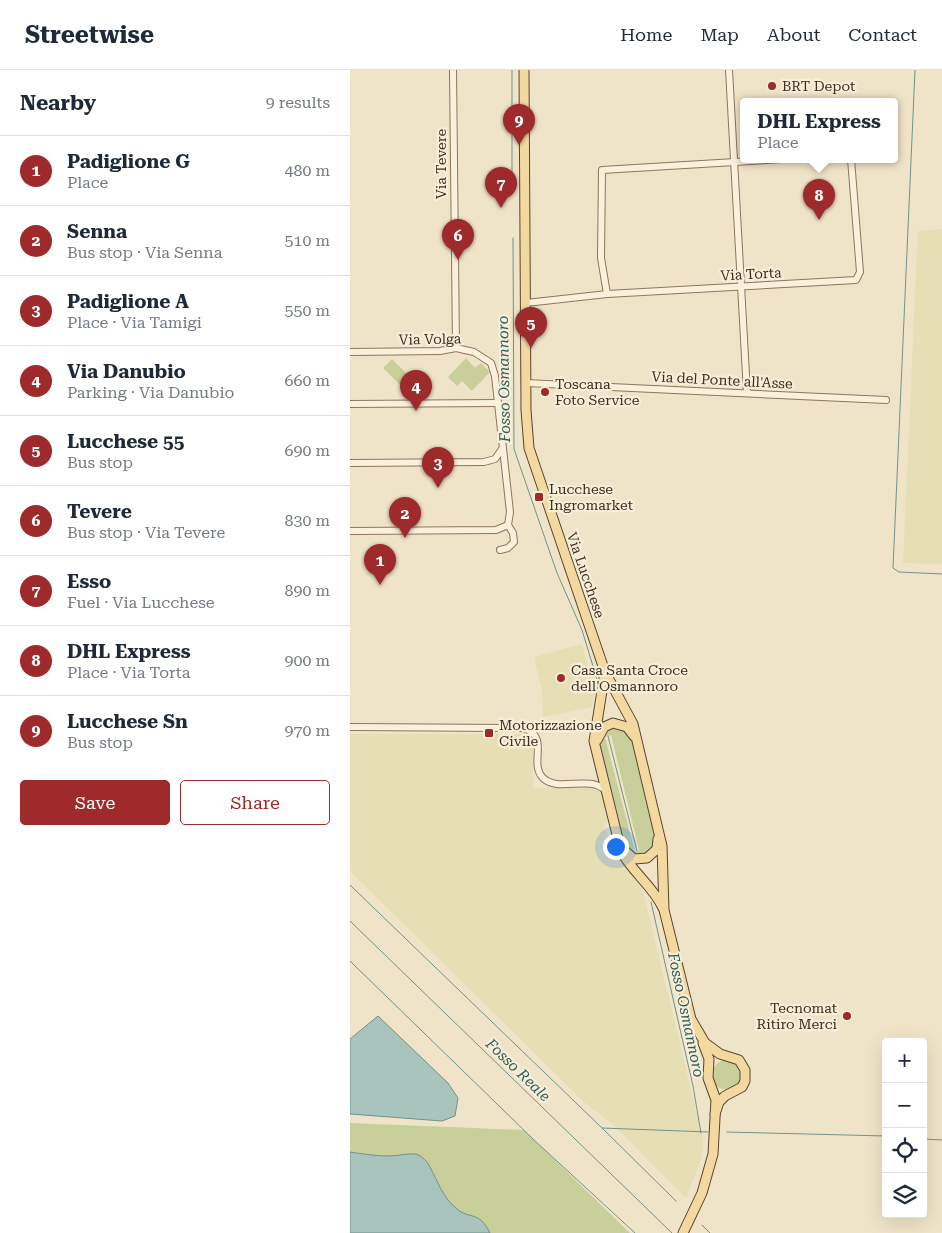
<!DOCTYPE html>
<html lang="en">
<head>
<meta charset="utf-8">
<style>
  :root { --surface:#fff; --page:#f6f6f7; --text:#1f2937; --muted:#747a83; --line:#e0e1e3; --accent:#9e2a2b }
  body { margin:0; font-family:"Roboto Serif",serif; background:var(--page); color:var(--text) }
  .controls { position:absolute; right:15px; bottom:15px; display:grid; overflow:hidden; border-radius:5px; box-shadow:0 5px 20px #0002 }
  .controls button { width:45px; height:45px; display:grid; place-items:center; padding:0; border:0; border-bottom:1px solid var(--line); background:var(--surface); color:var(--text); font:25px sans-serif }
  .you { position:absolute; left:265px; top:776px; width:18px; height:18px; margin:-12px; border:4px solid #fff; border-radius:50%; background:#1a73e8; box-shadow:0 0 0 8px #1a73e833 }
  .badge { display:grid; place-items:center; width:32px; height:32px; border-radius:50%; background:var(--accent); color:#fff; font-size:16px; font-weight:700 }
  .pin { position:absolute; translate:-50% -41px; filter:drop-shadow(0 1px 2px #0008) }
  .pin::after { content:''; position:absolute; top:26px; width:18px; height:15px; background:inherit; clip-path:polygon(0 0,100% 0,50% 100%) }
  .popup { position:absolute; left:390px; top:28px; width:158px; height:65px; box-sizing:border-box; display:grid; place-content:center; border-radius:5px; background:var(--surface); filter:drop-shadow(0 1px 4px #0005); font-size:16px; white-space:nowrap; color:var(--muted) }
  .popup b { font-size:19px; color:var(--text) }
  .popup::after { content:''; position:absolute; left:50%; top:100%; margin-left:-10px; border:10px solid transparent; border-top-color:var(--surface) }
  .list { margin:0; padding:0; list-style:none }
  h2 { display:flex; justify-content:space-between; align-items:center; height:65px; margin:0; padding:0 20px; font-size:21px }
  h2 small { font-size:16px; font-weight:400; color:var(--muted) }
  .list li { display:grid; grid-template-columns:32px 1fr auto; gap:15px; align-items:center; box-sizing:border-box; height:70px; padding:0 20px; border-top:1px solid var(--line) }
  .list b { display:block; font-size:19px; white-space:nowrap }
  .list p { margin:0; font-size:16px; white-space:nowrap; color:var(--muted) }
  .list em { font-size:16px; font-style:normal; color:var(--muted) }
  .actions { display:flex; gap:10px; padding:15px 20px }
  .actions a { flex:1; padding:11px 0; border:1px solid var(--accent); border-radius:5px; text-align:center; font-size:18px; color:var(--accent) }
  .actions .main { background:var(--accent); color:#fff }
  .icon { flex:none; width:28px; height:28px; fill:none; stroke:currentColor; stroke-width:2; stroke-linecap:round; stroke-linejoin:round }
  .map { position:relative; flex:none; width:592px; height:1163px; overflow:hidden }
  header { display:flex; align-items:center; gap:30px; box-sizing:border-box; height:70px; padding:0 25px; background:var(--surface); border-bottom:1px solid var(--line) }
  header strong { font-size:24px }
  nav { display:flex; gap:28px; margin-inline-start:auto; font-size:18px }
  main { display:flex }
  aside { flex:1; background:var(--surface) }
  .map>svg:first-child { display:block }
  .farmland { fill:#e6deb5 }
  .green { fill:#c9cf9b; fill-rule:evenodd }
  .water { fill:#a9c4bc; stroke:#6f938a }
  .lines { fill:none; stroke-linecap:round; stroke-linejoin:round }
  .stream { stroke:#6f938a; stroke-width:1 }
  .minor-casing { stroke:#8d765c; stroke-width:8 }
  .major-casing { stroke:#5b4430; stroke-width:11 }
  .minor { stroke:#faf1dc; stroke-width:6 }
  .major { stroke:#f3d9a0; stroke-width:9 }
  .poi-dot { fill:#9e2a2b; stroke:#f7eed8; stroke-width:2 }
  .labels { text-anchor:middle; stroke-width:4.5; stroke-linejoin:round; paint-order:stroke }
  .poi-label { font-size:14px; fill:#3d2e20; stroke:#f7eed8; text-anchor:start }
  .street-label { font-size:14px; fill:#3d2e20; stroke:#f7eed8 }
  .water-label { font-size:15px; font-style:italic; fill:#2f5d5a; stroke:#f7eed8 }
</style>
</head>
<body>
<header>
<strong>Streetwise</strong>
<nav><a>Home</a><a>Map</a><a>About</a><a>Contact</a></nav>
</header>
<main>
<aside>
<h2>Nearby<small>9 results</small></h2>
<ul class="list">
<li><span class="badge">1</span><div><b>Padiglione G</b><p>Place</p></div><em>480 m</em></li>
<li><span class="badge">2</span><div><b>Senna</b><p>Bus stop · Via Senna</p></div><em>510 m</em></li>
<li><span class="badge">3</span><div><b>Padiglione A</b><p>Place · Via Tamigi</p></div><em>550 m</em></li>
<li><span class="badge">4</span><div><b>Via Danubio</b><p>Parking · Via Danubio</p></div><em>660 m</em></li>
<li><span class="badge">5</span><div><b>Lucchese 55</b><p>Bus stop</p></div><em>690 m</em></li>
<li><span class="badge">6</span><div><b>Tevere</b><p>Bus stop · Via Tevere</p></div><em>830 m</em></li>
<li><span class="badge">7</span><div><b>Esso</b><p>Fuel · Via Lucchese</p></div><em>890 m</em></li>
<li><span class="badge">8</span><div><b>DHL Express</b><p>Place · Via Torta</p></div><em>900 m</em></li>
<li><span class="badge">9</span><div><b>Lucchese Sn</b><p>Bus stop</p></div><em>970 m</em></li>
</ul>
<div class="actions"><a class="main">Save</a><a>Share</a></div>
</aside>
<div class="map">
<svg width="592" height="1163" viewBox="0 0 592 1163">
  <rect width="100%" height="100%" fill="#f0e4c8"/>
  <g class="farmland">
    <path d="M592,159V494L553,493L568,161Z"/>
    <path d="M232,574L245,620L242,637L193,647L192,620L184,587Z"/>
    <path d="M0,664H172L183,676V718L245,717L252,721L259,747L254,756L259,769L267,777L291,813L353,1069L351,1090L336,1128L266,1057L235,1033L0,801Z"/>
  </g>
  <g class="green">
    <path d="M116,288L125,298L131,293L140,302L122,321L112,311L107,316L98,307Z"/>
    <path d="M42,289L60,307L51,316L33,298Z"/>
    <path d="M266,655L281,666L307,771L304,780L289,787L277,781L274,776L249,674L252,662ZM261,665L289,780L285,782L255,667Z"/>
    <circle cx="377" cy="1005" r="15"/>
    <path d="M0,1053L174,1060L280,1163H0Z"/>
  </g>
  <g class="water">
    <path d="M28,946L98,1013L108,1028L105,1046L92,1051L0,1044V969Z"/>
    <path d="M0,1082C13,1084 26,1086 39,1086C47,1086 58,1083 66,1084C72,1086 78,1092 80,1097C88,1112 93,1128 107,1139C120,1150 129,1140 140,1163H0Z"/>
  </g>
  <g class="lines">
    <g class="stream">
      <path d="M162,0V107"/>
      <path d="M565,0L543,498L549,502L592,504"/>
      <path d="M163,168L164,379L207,503L232,560L249,616"/>
      <path d="M258,666L287,781"/>
      <path d="M0,815L252,1058"/>
      <path d="M301,832L343,1016L351,1063"/>
      <path d="M0,851L322,1163"/>
      <path d="M0,891L183,1069L285,1163"/>
      <path d="M377,1062L536,1066"/>
      <path d="M573,1069L592,1070"/>
      <path d="M326,1131L252,1058L358,1062"/>
      <path d="M352,1155L360,1163"/>
    </g>
    <g class="minor-casing">
      <g id="minor">
        <path d="M103,0L106,278"/>
        <path d="M379,0L397,323"/>
        <path d="M257,224L251,188L252,100L433,89"/>
        <path d="M176,233L257,224L506,210L510,202L501,89"/>
        <path d="M0,282L90,281L106,278L124,282L141,293L145,306L160,442L158,455"/>
        <path d="M176,313L536,330"/>
        <path d="M0,334L148,333"/>
        <path d="M0,393L134,392L145,389L152,379"/>
        <path d="M0,461L146,460L158,455"/>
        <path d="M150,480L158,478L164,472L163,463L158,455"/>
        <path d="M0,657L173,658C201,666 178,693 193,708C209,723 239,704 256,721"/>
      </g>
    </g>
    <g class="major-casing">
      <g id="major">
        <path d="M174,0L176,340L179,378L255,602L283,654L312,776L314,840L341,949L355,973L370,984L389,990L395,1000V1011L392,1017L375,1026L369,1032L365,1044"/>
        <path d="M255,602L244,671L271,781C282,802 303,816 313,838"/>
        <path d="M247,670L254,657L263,653L277,657L284,666"/>
        <path d="M274,780L284,789L297,788L307,779L308,769"/>
        <path d="M333,1163L352,1123L363,1084L366,1030L358,1008L359,989L353,973"/>
      </g>
    </g>
    <use href="#minor" class="minor"/>
    <use href="#major" class="major"/>
  </g>
  <g class="poi-dot">
    <circle cx="422" cy="16" r="5"/>
    <circle cx="195" cy="322" r="5"/>
    <rect x="184" y="422" width="10" height="10" rx="2.5"/>
    <circle cx="211" cy="608" r="5"/>
    <rect x="134" y="658" width="10" height="10" rx="2.5"/>
    <circle cx="497" cy="946" r="5"/>
  </g>
  <g class="labels">
    <g class="poi-label">
      <text x="432" y="21">BRT Depot</text>
      <text x="205" y="319">Toscana<tspan x="205" dy="16">Foto Service</tspan></text>
      <text x="199" y="424">Lucchese<tspan x="199" dy="16">Ingromarket</tspan></text>
      <text x="221" y="605">Casa Santa Croce<tspan x="221" dy="16">dell'Osmannoro</tspan></text>
      <text x="149" y="660">Motorizzazione<tspan x="149" dy="16">Civile</tspan></text>
      <text x="487" y="943" text-anchor="end">Tecnomat<tspan x="487" dy="16">Ritiro Merci</tspan></text>
    </g>
    <g class="street-label">
      <text transform="translate(91 94) rotate(-90)" y="5">Via Tevere</text>
      <text transform="translate(401 204) rotate(-3)" y="5">Via Torta</text>
      <text transform="translate(80 269) rotate(-1)" y="5">Via Volga</text>
      <text transform="translate(372 310) rotate(3)" y="5">Via del Ponte all'Asse</text>
      <text transform="translate(236 505) rotate(71)" y="5">Via Lucchese</text>
    </g>
    <g class="water-label">
      <text transform="translate(154 309) rotate(-91)" y="5">Fosso Osmannoro</text>
      <text transform="translate(336 945) rotate(78)" y="5">Fosso Osmannoro</text>
      <text transform="translate(168 1000) rotate(44)" y="5">Fosso Reale</text>
    </g>
  </g>
</svg>
<div class="controls">
<button>+</button>
<button>−</button>
<button><svg class="icon" aria-label="locate" viewBox="0 0 24 24"><circle cx="12" cy="12" r="6"/><path d="M12 2v4M12 18v4M2 12h4M18 12h4"/></svg></button>
<button><svg class="icon" aria-label="layers" viewBox="0 0 24 24"><path d="M12 4l9 5-9 5-9-5zM3 14l9 5 9-5"/></svg></button>
</div>
<div class="you"></div>
<div class="pin badge" style="left:30px;top:515px">1</div>
<div class="pin badge" style="left:55px;top:468px">2</div>
<div class="pin badge" style="left:88px;top:418px">3</div>
<div class="pin badge" style="left:66px;top:341px">4</div>
<div class="pin badge" style="left:181px;top:278px">5</div>
<div class="pin badge" style="left:108px;top:190px">6</div>
<div class="pin badge" style="left:151px;top:138px">7</div>
<div class="pin badge" style="left:469px;top:150px">8</div>
<div class="popup"><b>DHL Express</b>Place</div>
<div class="pin badge" style="left:169px;top:75px">9</div>
</div>
</main>
</body>
</html>
